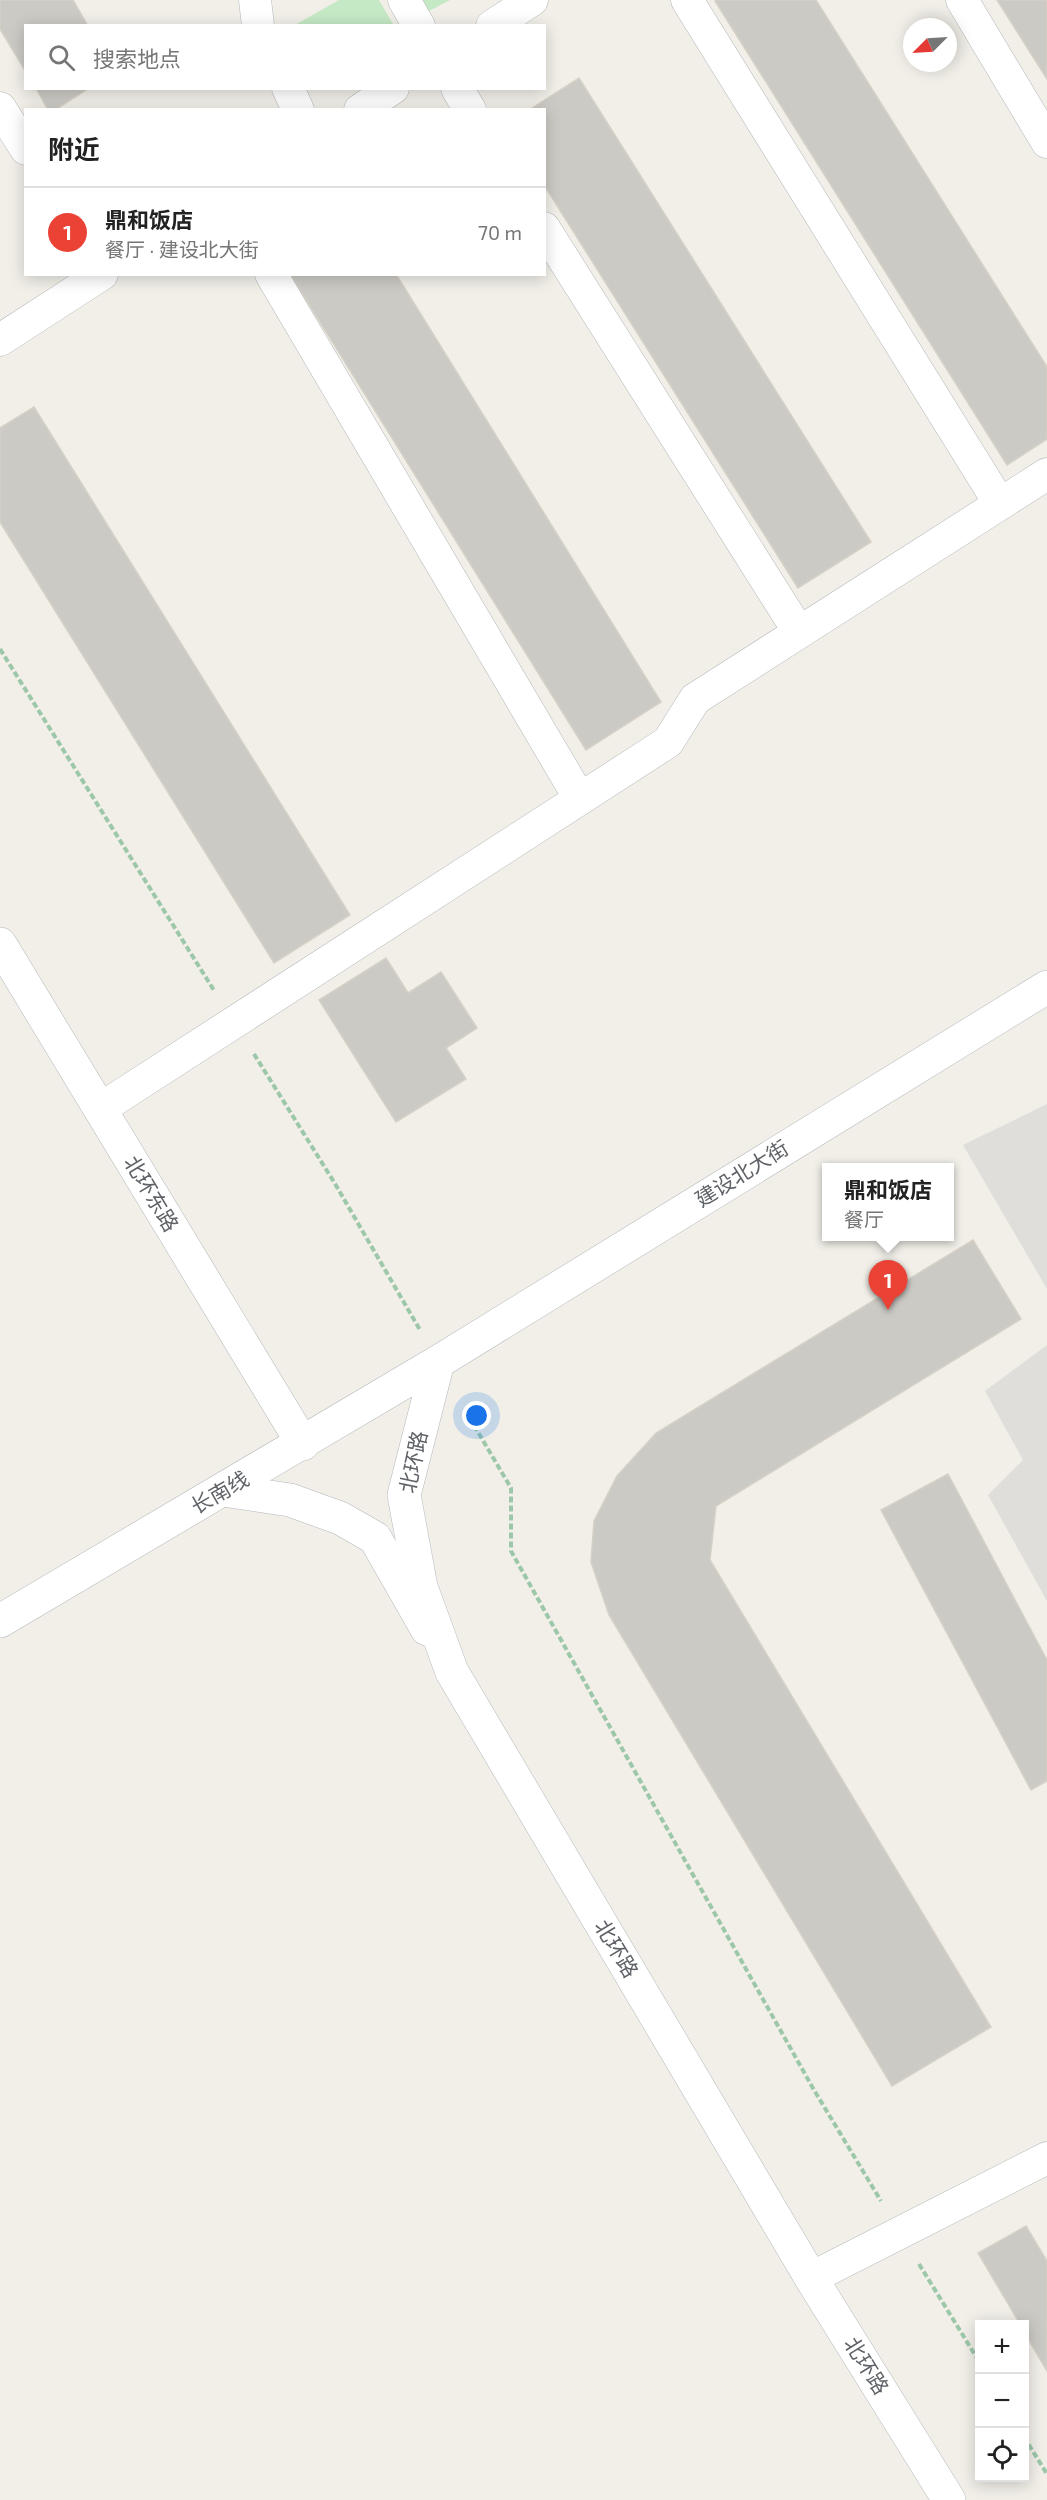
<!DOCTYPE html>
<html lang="zh">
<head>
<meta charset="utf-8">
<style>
  :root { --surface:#fff; --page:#f6f6f6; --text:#222; --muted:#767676; --line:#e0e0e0; --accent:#ea4335 }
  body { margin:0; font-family:"Exo 2","Noto Sans SC",sans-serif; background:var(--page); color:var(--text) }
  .controls { position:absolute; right:18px; bottom:18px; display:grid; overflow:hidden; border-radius:0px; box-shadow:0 3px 15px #0003 }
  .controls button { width:54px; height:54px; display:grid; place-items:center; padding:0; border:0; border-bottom:2px solid var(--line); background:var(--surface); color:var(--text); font:30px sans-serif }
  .compass { position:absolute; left:903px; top:18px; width:54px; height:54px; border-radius:50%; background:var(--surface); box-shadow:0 3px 15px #0003; rotate:246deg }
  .you { position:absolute; left:477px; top:1416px; width:21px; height:21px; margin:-15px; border:4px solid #fff; border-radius:50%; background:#1a73e8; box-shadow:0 0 0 9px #1a73e833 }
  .badge { display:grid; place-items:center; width:39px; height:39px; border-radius:50%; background:var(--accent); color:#fff; font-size:20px; font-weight:700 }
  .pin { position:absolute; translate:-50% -50px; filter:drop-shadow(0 2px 3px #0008) }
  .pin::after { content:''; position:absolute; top:32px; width:21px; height:18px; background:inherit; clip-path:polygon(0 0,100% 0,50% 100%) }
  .popup { position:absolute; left:822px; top:1163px; width:132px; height:78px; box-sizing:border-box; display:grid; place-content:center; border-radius:0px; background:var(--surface); filter:drop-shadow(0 2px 4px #0005); font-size:20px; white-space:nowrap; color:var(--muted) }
  .popup b { font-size:22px; color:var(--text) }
  .popup::after { content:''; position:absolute; left:50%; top:100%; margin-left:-12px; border:12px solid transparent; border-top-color:var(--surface) }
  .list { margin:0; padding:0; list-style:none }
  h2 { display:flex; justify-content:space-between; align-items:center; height:78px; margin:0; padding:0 24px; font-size:26px }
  h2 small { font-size:20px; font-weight:400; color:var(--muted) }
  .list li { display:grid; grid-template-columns:39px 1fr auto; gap:18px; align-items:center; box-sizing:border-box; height:90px; padding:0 24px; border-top:2px solid var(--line) }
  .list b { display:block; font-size:22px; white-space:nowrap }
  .list p { margin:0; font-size:20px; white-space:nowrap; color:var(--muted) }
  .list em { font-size:20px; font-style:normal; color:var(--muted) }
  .icon { flex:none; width:33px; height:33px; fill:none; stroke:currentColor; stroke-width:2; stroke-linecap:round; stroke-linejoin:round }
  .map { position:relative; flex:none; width:1047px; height:2500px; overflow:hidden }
  .search { position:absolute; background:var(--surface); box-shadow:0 3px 15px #0003; left:24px; top:24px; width:522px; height:66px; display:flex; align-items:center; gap:15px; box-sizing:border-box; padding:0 21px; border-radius:0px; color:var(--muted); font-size:22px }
  .panel { position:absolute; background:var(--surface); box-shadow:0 3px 15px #0003; left:24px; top:108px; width:522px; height:168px; border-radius:0px }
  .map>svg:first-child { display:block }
  .industrial { fill:#e0deda }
  .green { fill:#c5e8c5 }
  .building { fill:#cccac5; stroke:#d6d1c6; stroke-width:1.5 }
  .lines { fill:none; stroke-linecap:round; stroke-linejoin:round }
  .minor-casing { stroke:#b5b8bc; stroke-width:33 }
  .tertiary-casing { stroke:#b5b8bc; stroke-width:34 }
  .secondary-casing { stroke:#b6babf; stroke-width:34 }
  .path { stroke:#9cc7a9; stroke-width:4; stroke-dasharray:6 3; stroke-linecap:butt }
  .minor { stroke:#fff; stroke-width:32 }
  .tertiary { stroke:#fff; stroke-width:33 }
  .secondary { stroke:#fff; stroke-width:33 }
  .labels { text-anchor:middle; stroke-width:4.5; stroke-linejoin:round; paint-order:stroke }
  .street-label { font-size:21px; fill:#5f6368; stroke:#fff }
</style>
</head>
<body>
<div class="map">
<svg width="1047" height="2500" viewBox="0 0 1047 2500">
  <rect width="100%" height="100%" fill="#f1efe8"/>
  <g class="industrial">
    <path d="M1047,1104V1289L963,1145Z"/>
    <path d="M1047,1345V1601L988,1495L1023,1460L985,1391Z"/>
  </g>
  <g class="green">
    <path d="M339,0H379L393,24L295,25Z"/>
    <path d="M422,0H450L429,11Z"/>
  </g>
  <g class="building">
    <path d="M0,0H73L88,26H26V72L0,29Z"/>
    <path d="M716,0H816L1047,367V439L1007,465L715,1Z"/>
    <path d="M997,0H1047V79Z"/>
    <path d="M579,78L871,542L798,588L544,185V110H529Z"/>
    <path d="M36,88H89L55,110H48Z"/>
    <path d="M290,274H396L661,702L586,750Z"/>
    <path d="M34,407L350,915L274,963L0,522V428Z"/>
    <path d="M386,958L408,993L441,972L477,1028L446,1048L466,1079L396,1122L319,1000Z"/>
    <path d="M973,1240L1021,1319L716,1506L710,1560L991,2027L892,2086L609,1615L591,1562L594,1521L617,1476L656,1433Z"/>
    <path d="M948,1474L1047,1660V1781L1031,1790L881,1510Z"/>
    <path d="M1026,2226L1047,2261V2371L1024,2332V2324H1020L978,2253Z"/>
  </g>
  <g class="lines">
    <g class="minor-casing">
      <g id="minor">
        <path d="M255,0L258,26"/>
        <path d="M404,0L419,26"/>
        <path d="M687,0L1000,504"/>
        <path d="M962,0L1047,142"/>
        <path d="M492,26L532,0"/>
        <path d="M288,88L298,110"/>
        <path d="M457,88L470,110"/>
        <path d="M0,108L26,149"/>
        <path d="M360,110L393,88"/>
        <path d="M544,228L799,632"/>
        <path d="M271,274L580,799"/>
        <path d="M0,340L102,274"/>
        <path d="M100,1109L668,742L695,699L1047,474"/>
        <path d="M811,2278L1047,2158"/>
      </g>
    </g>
    <g class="tertiary-casing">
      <g id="tertiary">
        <path d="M0,944L303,1444"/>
        <path d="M223,1490L290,1500L340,1518L375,1538L427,1629"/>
        <path d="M0,1621L438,1362"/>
      </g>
    </g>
    <g class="secondary-casing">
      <path id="secondary" d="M949,2500L811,2278L452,1672L421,1587L404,1495L438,1362L1047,987"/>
    </g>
    <g class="path">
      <path d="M0,649L215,992"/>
      <path d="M254,1054L334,1182L420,1330"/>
      <path d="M465,1410L511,1488V1551L814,2090L881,2201"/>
      <path d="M919,2264L980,2363"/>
      <path d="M1024,2437L1047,2474"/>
    </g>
    <use href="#minor" class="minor"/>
    <use href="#tertiary" class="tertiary"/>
    <use href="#secondary" class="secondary"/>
  </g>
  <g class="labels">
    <g class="street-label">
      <text transform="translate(742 1174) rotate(-32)" y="7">建设北大街</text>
      <text transform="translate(151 1194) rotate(59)" y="7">北环东路</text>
      <text transform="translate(414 1462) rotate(-78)" y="7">北环路</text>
      <text transform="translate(220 1493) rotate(-30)" y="7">长南线</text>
      <text transform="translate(616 1949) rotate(59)" y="7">北环路</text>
      <text transform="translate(866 2366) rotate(58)" y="7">北环路</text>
    </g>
  </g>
</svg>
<div class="controls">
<button>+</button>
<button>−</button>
<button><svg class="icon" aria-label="locate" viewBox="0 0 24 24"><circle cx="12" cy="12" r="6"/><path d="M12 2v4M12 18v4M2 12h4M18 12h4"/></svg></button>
</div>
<svg class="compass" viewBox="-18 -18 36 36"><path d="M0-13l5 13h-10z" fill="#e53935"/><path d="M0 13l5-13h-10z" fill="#767676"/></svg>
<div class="you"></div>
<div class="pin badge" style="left:888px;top:1310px">1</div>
<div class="popup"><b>鼎和饭店</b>餐厅</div>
<div class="search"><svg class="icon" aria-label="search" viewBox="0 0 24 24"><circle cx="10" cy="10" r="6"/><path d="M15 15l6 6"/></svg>搜索地点</div>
<section class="panel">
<h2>附近<small></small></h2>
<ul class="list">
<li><span class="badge">1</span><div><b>鼎和饭店</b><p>餐厅 · 建设北大街</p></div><em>70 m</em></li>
</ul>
</section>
</div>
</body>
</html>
